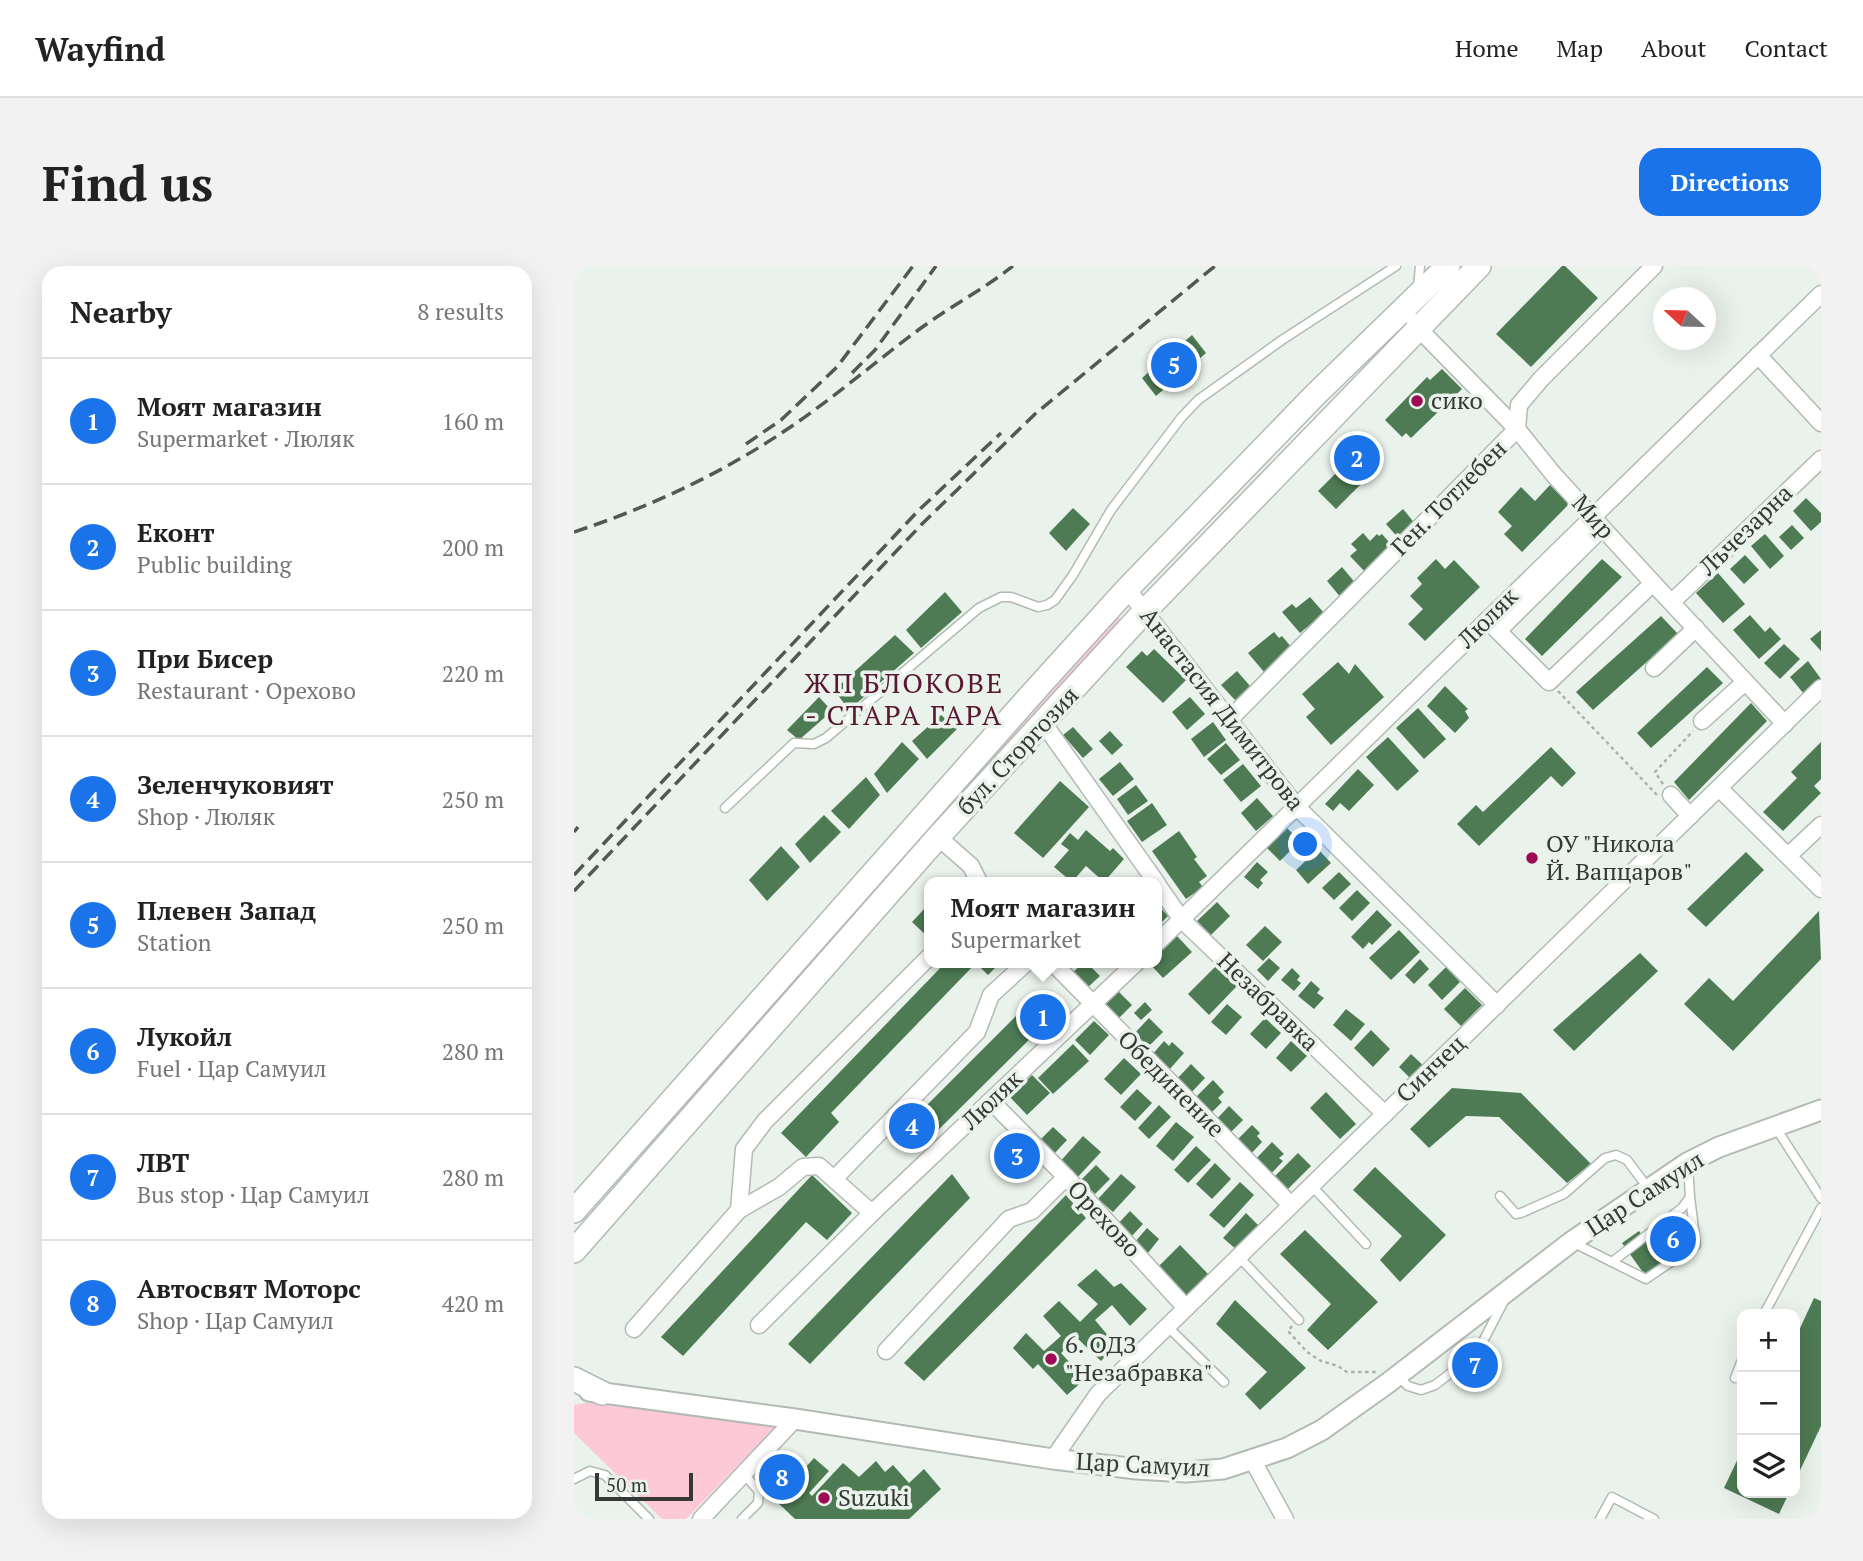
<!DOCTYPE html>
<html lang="en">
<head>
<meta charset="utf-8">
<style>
  :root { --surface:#fff; --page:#f2f2f2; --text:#222; --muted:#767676; --line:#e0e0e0; --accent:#1a73e8 }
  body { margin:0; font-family:"PT Serif",serif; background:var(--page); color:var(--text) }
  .controls { position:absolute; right:21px; bottom:21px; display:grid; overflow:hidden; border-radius:14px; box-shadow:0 7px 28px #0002 }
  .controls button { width:63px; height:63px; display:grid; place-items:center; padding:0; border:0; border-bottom:2px solid var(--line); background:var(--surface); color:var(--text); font:35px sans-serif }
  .compass { position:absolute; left:1079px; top:21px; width:63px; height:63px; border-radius:50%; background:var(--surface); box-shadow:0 7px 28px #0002; rotate:292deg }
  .scale { position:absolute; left:21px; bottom:18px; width:98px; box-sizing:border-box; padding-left:7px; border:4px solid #353835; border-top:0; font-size:19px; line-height:24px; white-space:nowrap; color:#353835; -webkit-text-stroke:5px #eaf3eb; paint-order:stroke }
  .you { position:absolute; left:732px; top:579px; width:24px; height:24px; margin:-18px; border:5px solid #fff; border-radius:50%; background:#1a73e8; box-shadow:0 0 0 10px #1a73e833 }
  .badge { display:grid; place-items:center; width:46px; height:46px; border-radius:50%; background:var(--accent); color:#fff; font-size:23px; font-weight:700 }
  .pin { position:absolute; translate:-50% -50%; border:4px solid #fff; box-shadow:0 2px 7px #0006 }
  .popup { position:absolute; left:350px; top:611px; width:238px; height:91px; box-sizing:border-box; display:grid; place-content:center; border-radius:14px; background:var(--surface); filter:drop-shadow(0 2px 5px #0005); font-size:23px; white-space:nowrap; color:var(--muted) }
  .popup b { font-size:26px; color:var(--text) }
  .popup::after { content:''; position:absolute; left:50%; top:100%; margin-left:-14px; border:14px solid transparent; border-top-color:var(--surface) }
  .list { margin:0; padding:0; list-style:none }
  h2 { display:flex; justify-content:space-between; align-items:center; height:91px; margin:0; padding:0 28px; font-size:30px }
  h2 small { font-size:23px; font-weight:400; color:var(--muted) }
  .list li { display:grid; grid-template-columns:46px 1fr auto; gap:21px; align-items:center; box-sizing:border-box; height:126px; padding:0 28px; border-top:2px solid var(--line) }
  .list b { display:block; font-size:26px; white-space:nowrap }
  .list p { margin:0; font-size:23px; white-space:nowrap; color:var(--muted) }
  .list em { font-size:23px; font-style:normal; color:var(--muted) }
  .icon { flex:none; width:38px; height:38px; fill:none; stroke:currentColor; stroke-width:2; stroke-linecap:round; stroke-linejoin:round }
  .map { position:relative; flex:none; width:1247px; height:1253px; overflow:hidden; border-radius:21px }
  header { display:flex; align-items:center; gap:42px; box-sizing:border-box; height:98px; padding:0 35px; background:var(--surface); border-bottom:2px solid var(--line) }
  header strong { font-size:33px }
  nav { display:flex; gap:38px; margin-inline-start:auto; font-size:24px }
  .intro { display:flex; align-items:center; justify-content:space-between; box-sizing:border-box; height:168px; padding:0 42px }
  h1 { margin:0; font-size:49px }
  .button { padding:18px 32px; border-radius:21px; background:var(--accent); color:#fff; font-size:24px; font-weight:700 }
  main { display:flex; gap:42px; padding:0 42px }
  aside { flex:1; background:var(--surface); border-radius:21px; box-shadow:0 7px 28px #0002 }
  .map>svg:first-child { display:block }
  .green { fill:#fdc8d8 }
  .building { fill:#4e7b53 }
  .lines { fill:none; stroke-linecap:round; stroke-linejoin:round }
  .service-casing { stroke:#b2bbb3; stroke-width:11 }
  .minor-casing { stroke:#b2bbb3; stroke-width:19 }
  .tertiary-casing { stroke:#b2bbb3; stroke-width:23 }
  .secondary-casing { stroke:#b2bbb3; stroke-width:26 }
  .path { stroke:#abb2ab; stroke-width:2.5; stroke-dasharray:3.5 3.5; stroke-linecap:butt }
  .service { stroke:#fff; stroke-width:8 }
  .minor { stroke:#fff; stroke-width:16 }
  .tertiary { stroke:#fff; stroke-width:19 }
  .secondary { stroke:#fff; stroke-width:23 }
  .rail { stroke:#545854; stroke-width:3.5; stroke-dasharray:14 7; stroke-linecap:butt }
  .poi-dot { fill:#9e0b55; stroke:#eaf3eb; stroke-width:2.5 }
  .labels { text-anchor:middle; stroke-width:7; stroke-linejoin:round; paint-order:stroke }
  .poi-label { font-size:24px; fill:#353835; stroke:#eaf3eb; text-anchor:start }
  .street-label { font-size:24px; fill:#353835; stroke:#eaf3eb }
  .quarter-label { font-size:28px; letter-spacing:2px; fill:#591733; stroke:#eaf3eb }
</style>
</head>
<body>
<header>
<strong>Wayfind</strong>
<nav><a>Home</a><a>Map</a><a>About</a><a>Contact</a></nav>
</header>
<div class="intro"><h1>Find us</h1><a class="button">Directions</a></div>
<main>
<aside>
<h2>Nearby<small>8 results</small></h2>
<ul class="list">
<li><span class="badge">1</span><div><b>Моят магазин</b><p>Supermarket · Люляк</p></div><em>160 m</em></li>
<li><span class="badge">2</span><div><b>Еконт</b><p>Public building</p></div><em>200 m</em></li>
<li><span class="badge">3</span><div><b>При Бисер</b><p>Restaurant · Орехово</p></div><em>220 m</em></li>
<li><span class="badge">4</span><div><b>Зеленчуковият</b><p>Shop · Люляк</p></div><em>250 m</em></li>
<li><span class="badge">5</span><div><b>Плевен Запад</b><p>Station</p></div><em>250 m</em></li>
<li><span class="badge">6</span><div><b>Лукойл</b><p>Fuel · Цар Самуил</p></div><em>280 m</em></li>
<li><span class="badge">7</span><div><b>ЛВТ</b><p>Bus stop · Цар Самуил</p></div><em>280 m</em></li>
<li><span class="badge">8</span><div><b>Автосвят Моторс</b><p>Shop · Цар Самуил</p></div><em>420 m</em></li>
</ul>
</aside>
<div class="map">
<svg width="1247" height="1253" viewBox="0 0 1247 1253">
  <rect width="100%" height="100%" fill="#eaf3eb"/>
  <g class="green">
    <path d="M544,351L548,355L50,913L147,796Z"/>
    <path d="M18,1136H54L202,1160L112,1253H88L0,1167V1139Z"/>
  </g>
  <g class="building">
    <path d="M988,0H991L1024,32L957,101L922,68Z"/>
    <path d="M618,69L632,87L582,130L568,112Z"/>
    <path d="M868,103L888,123L837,172L832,167L828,171L811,154L853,111L856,114Z"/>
    <path d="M786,183L804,201L762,243L744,225Z"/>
    <path d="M976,219L995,238L948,286L930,268L938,260L924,246L947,221L961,235Z"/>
    <path d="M1232,232L1247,247V256L1237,265L1219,245Z"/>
    <path d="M499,242L516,258L492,285L475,267Z"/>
    <path d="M829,243L843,260L826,274L812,258Z"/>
    <path d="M1218,259L1230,272L1217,284L1205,271Z"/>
    <path d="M789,267L796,275L803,268L805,270L808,268L820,282L792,307L776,290L783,284L777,278Z"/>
    <path d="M1191,268L1210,290L1196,303L1177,280Z"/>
    <path d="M1171,289L1185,304L1170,318L1156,303Z"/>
    <path d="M862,293L871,303L880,294L906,321L851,375L834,358L849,343L836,330L848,318L843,312Z"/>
    <path d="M1028,293L1048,311L968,390L951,373Z"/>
    <path d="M768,301L783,319L768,333L753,315Z"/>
    <path d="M1144,307L1171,338L1149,357L1122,327Z"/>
    <path d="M371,326L388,346L347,382L332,364Z"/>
    <path d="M736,331L750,347L726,367L708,346L718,338L722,342Z"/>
    <path d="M1176,349L1191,366L1196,361L1207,373L1185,393L1159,364Z"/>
    <path d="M1087,350L1104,368L1019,444L1002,426Z"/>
    <path d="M1247,364V385L1236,373Z"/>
    <path d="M700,366L705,372L708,370L718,382L690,406L674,387Z"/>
    <path d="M321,369L340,387L275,444L260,424Z"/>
    <path d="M1210,378L1226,393L1206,413L1190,397Z"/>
    <path d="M580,383L612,414L589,437L552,401L568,385L573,390Z"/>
    <path d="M1234,395L1247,413L1230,428L1216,411Z"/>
    <path d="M764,396L775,408L781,398L810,431L757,479L732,451L741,443L728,428Z"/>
    <path d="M1133,401L1149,417L1077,482L1063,467Z"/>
    <path d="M663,405L676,420L661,434L647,419Z"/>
    <path d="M871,420L894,443L891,445L895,452L881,467L853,440Z"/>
    <path d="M245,431L258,445L225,474L213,464Z"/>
    <path d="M616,431L631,448L613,464L598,446Z"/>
    <path d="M1177,437L1193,455L1115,534L1100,516Z"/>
    <path d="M844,442L872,473L850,493L822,462Z"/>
    <path d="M367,449L383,463L353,493L338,475Z"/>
    <path d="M639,456L652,474L630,491L617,473Z"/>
    <path d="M499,461L519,483L509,492L489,469Z"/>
    <path d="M536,465L549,479L538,489L525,475Z"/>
    <path d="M814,471L845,505L823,525L792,491Z"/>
    <path d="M328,476L345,493L313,527L300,508Z"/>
    <path d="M1247,476V513L1240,520L1247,527L1209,565L1189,546L1223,512L1217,506Z"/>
    <path d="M652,477L666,494L647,509L633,493Z"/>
    <path d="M977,481L1002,507L988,521L977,510L905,580L883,558L902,539L909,546Z"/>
    <path d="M546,496L560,513L539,530L525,513Z"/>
    <path d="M669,498L687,520L667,536L649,514Z"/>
    <path d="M784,503L800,519L775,545L766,537L759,545L751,538Z"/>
    <path d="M292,511L306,529L275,563L257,545Z"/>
    <path d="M486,515L515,541L469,592L440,567Z"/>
    <path d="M562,519L574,535L554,549L543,533Z"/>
    <path d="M683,532L699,550L682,565L667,547Z"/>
    <path d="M578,537L593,559L568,576L553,555Z"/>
    <path d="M250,549L267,566L236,597L221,578Z"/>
    <path d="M712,561L726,575L706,595L692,581Z"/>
    <path d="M512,564L536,585L539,582L550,593L530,616L512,600L498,616L480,601L495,584L487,578L496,567L504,574Z"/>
    <path d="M605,565L623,591L620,593L633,610L625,616L629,621L612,633L578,585Z"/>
    <path d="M207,580L226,601L193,635L175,614Z"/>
    <path d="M744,583L757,597L734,618L722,604Z"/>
    <path d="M1172,586L1190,604L1132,661L1113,643Z"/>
    <path d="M683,596L694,606L686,614L689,617L684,623L670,611Z"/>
    <path d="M765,606L777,618L760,634L748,622Z"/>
    <path d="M783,624L796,637L778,655L765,642Z"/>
    <path d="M643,636L656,650L637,669L623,655Z"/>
    <path d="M583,638L594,650L583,661Z"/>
    <path d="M353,640L355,642V672L338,656Z"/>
    <path d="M803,644L818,659L798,679L795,676L789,683L777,671Z"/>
    <path d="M1245,645L1247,693L1159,785L1110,738L1135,712L1159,735Z"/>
    <path d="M691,660L708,676L689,695L672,679Z"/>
    <path d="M825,664L846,686L817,714L795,692Z"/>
    <path d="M603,670L618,686L589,712L575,697H583V689Z"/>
    <path d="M1066,687L1084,705L1000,785L979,764Z"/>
    <path d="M695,692L706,702L694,715L683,704Z"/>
    <path d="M846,693L855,703L840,718L831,709Z"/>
    <path d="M371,697H426L414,709L402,697L257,847L265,856L232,891L207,867Z"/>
    <path d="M509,697H513L526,710L512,723L497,708Z"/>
    <path d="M642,700L663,720L635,749L614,728Z"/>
    <path d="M872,701L886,716L868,734L854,719Z"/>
    <path d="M718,702L726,710L723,714L727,717L720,725L707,714Z"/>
    <path d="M737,715L746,723L743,727L750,732L740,743L724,730Z"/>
    <path d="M891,722L908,739L887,760L870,743Z"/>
    <path d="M544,725L558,739L542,755L528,741Z"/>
    <path d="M464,728L482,747L342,886L324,868Z"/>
    <path d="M571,736L578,744L567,754L560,747Z"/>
    <path d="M653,738L668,751L652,769L637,756Z"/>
    <path d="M772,743L791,758L777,775L759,759Z"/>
    <path d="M575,752L589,766L571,784L557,771Z"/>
    <path d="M691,752L707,767L692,783L676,768Z"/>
    <path d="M520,755L535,769L516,789L501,774Z"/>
    <path d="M797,764L816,783L799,801L780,782Z"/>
    <path d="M590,775L595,780L598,776L610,787L595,804L578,789Z"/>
    <path d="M717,775L733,790L717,806L702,792Z"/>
    <path d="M499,778L515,795L479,828L464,812Z"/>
    <path d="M837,788L852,802L839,815L825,801Z"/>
    <path d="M550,792L567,808L547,829L530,813Z"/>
    <path d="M617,798L631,812L615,829L601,815Z"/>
    <path d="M458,809L476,827L453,849L436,831Z"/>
    <path d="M639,814L650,826L644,832L648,836L635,849L620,833Z"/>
    <path d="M878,822L947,827L1017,898L993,917L925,851L892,850L855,882L836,863Z"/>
    <path d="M563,823L578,837L561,855L546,841Z"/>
    <path d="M752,826L782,858L766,873L736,842Z"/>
    <path d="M585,839L597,851L575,873L564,862Z"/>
    <path d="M655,840L669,854L654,869L640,856Z"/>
    <path d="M602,856L620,871L599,895L582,880Z"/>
    <path d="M678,859L686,867L683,870L688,876L674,891L660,877Z"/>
    <path d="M479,861L493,874L479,889L465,875Z"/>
    <path d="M509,870L527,886L501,914L484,898Z"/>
    <path d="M698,876L710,888L705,892L709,895L693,912L678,897Z"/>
    <path d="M441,879L455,892L445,902L432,888Z"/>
    <path d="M622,880L637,894L614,917L600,904Z"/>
    <path d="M724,887L737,900L713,924L700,911Z"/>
    <path d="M641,897L657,913L638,933L622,918Z"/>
    <path d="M522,899L536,913L521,928L507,914Z"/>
    <path d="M801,901L872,969L826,1016L806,994L828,970L779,924Z"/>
    <path d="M378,908L396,932L236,1098L214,1078Z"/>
    <path d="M547,908L562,921L539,946L524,933Z"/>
    <path d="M238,909L278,947L253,974L232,956L109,1090L87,1071Z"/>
    <path d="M666,916L680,929L650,962L635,949Z"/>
    <path d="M492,929L512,952L350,1115L330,1097Z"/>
    <path d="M556,945L569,958L556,972L542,960Z"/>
    <path d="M672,947L685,960L663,984L649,972Z"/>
    <path d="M1098,956L1116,981L1073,1012L1048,977L1065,965L1078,983L1090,974L1085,966Z"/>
    <path d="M573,962L585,973L574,987L561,976Z"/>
    <path d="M731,964L804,1036L754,1084L733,1064L757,1038L706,988Z"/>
    <path d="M606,979L636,1010L614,1032L584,1001Z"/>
    <path d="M522,1003L540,1021L547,1017L573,1043L556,1060L538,1039L521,1054L542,1079L527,1095L503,1072L487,1087L511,1113L493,1129L464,1098L459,1103L439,1082L452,1067L470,1085L487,1070L469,1050L485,1035L506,1056L524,1038L503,1019Z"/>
    <path d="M1240,1032L1247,1035V1160L1221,1215V1073Z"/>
    <path d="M661,1034L732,1102L686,1144L671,1128L693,1106L642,1058Z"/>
    <path d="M1168,1184V1227H1215L1205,1248L1150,1222Z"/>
    <path d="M213,1186L231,1202L240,1192L255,1205L235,1227L238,1230L269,1197L285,1211L302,1195L311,1206L319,1199L335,1217L350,1203L367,1223L335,1253H221L184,1218Z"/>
  </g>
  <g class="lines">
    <g class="service-casing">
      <g id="service">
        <path d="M844,21L846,0"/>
        <path d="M151,542L220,477L240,478L252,472L405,342L427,331H437L464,341L473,339L481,334L499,309L537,244L607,152L624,134L708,74L822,0"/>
        <path d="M1202,862L1247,932"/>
        <path d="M738,920L792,978"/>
        <path d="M926,930L942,948L947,947L990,928L1031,892L1042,889L1053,894L1074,922"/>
        <path d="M1000,977L1038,996L1108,942L1116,931L1114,899"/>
        <path d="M665,991L725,1054"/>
        <path d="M1038,996L1072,1013L1122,979L1116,931"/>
        <path d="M1190,1048L1247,942"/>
        <path d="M594,1061L650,1116"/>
        <path d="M823,1109L834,1120L847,1124L861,1119L903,1087L930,1035"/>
        <path d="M1161,1112L1168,1094"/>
        <path d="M0,1213L16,1205L31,1209L75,1253"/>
        <path d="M168,1253L184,1237L185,1225L169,1207"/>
        <path d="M1026,1253L1038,1231L1080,1253"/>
      </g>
    </g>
    <g class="minor-casing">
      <g id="minor">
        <path d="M841,56L844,62L943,163L980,209L1079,317L1211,458"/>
        <path d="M1184,89L1247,157"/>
        <path d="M553,323L723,541L923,739"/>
        <path d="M1098,336L1247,193"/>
        <path d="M913,354L975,416L1079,317"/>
        <path d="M924,365L1020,270"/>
        <path d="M1080,402L1122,362"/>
        <path d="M654,455L943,163L945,139L967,113L1080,0"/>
        <path d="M1128,455L1171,416"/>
        <path d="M470,458L582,616"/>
        <path d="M1145,522L1247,623"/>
        <path d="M1097,529L1116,550"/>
        <path d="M364,571L397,600L405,616"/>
        <path d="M1214,590L1247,559"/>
        <path d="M583,618L608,654L811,848"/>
        <path d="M583,677L1247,28"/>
        <path d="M479,697L717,939"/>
        <path d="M417,835L492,911L612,1042"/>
        <path d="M260,913L403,766L417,729L452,697"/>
        <path d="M165,944L170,883L191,855L355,691"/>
        <path d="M185,1059L298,947L562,697"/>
        <path d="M60,1063L165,944L205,921L229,901L245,900L298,947"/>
        <path d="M312,1085L435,953L458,945L492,911"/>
        <path d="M479,1193L524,1128L1247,422"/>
        <path d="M679,1195L711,1253"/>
        <path d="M127,1253L221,1153"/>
      </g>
    </g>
    <g class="tertiary-casing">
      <path id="tertiary" d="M15,1125L221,1153L479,1193L563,1203L612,1206L649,1203L713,1182L748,1164L814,1117L997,976L1113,897L1145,881L1247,844"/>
    </g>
    <g class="secondary-casing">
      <g id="secondary">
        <path d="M0,945L465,420L553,323L740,130L874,0"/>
        <path d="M0,985L364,571L570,346L905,0"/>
        <path d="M0,1113L28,1127"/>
      </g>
    </g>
    <g class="path">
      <path d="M984,425L1083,529"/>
      <path d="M1089,518L1081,506L1119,465"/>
      <path d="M718,1060L714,1065L733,1086L747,1095L764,1100L773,1106H802"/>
    </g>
    <use href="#service" class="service"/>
    <use href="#minor" class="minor"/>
    <use href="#tertiary" class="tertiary"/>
    <use href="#secondary" class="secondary"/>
    <g class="rail">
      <path d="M278,107L301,84L362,0"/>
      <path d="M172,178L207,154L263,101L339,0"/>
      <path d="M0,266C76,241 149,207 215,162C261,131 302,95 347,62C377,40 410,23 439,0"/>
      <path d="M0,566L4,561"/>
      <path d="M0,609L345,244L427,167"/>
      <path d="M0,625L349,257L461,148L641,0"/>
    </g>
  </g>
  <g class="poi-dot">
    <circle cx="843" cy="135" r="7"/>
    <circle cx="958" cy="592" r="7"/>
    <circle cx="477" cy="1093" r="7"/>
    <circle cx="250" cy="1232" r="7"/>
  </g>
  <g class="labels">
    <g class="poi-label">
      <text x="857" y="143">сико</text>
      <text x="972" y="586">ОУ "Никола<tspan x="972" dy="28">Й. Вапцаров"</tspan></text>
      <text x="491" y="1087">6. ОДЗ<tspan x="491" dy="28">"Незабравка"</tspan></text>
      <text x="264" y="1240">Suzuki</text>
    </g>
    <g class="street-label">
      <text transform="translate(875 232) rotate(-45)" y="8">Ген. Тотлебен</text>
      <text transform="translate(1019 251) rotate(48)" y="8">Мир</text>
      <text transform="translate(1172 264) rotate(-44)" y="8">Лъчезарна</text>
      <text transform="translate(914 352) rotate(-45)" y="8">Люляк</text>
      <text transform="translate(648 443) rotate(52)" y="8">Анастасия Димитрова</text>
      <text transform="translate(444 485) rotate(-47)" y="8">бул. Сторгозия</text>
      <text transform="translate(694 736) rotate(44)" y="8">Незабравка</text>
      <text transform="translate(857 803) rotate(-44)" y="8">Синчец</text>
      <text transform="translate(597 818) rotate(45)" y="8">Обединение</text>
      <text transform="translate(418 834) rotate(-44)" y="8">Люляк</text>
      <text transform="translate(1071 928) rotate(-33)" y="8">Цар Самуил</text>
      <text transform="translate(530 953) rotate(47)" y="8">Орехово</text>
      <text transform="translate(569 1199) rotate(3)" y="8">Цар Самуил</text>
    </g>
    <g class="quarter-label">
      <text x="330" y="427">ЖП БЛОКОВЕ<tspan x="330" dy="32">- СТАРА ГАРА</tspan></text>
    </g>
  </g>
</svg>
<div class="controls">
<button>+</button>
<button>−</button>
<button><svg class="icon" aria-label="layers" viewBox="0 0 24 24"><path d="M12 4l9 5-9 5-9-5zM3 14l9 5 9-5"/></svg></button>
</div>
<svg class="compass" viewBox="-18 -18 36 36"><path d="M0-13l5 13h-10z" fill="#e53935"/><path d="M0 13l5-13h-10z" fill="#767676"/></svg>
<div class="scale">50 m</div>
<div class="you"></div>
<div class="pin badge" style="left:469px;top:751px">1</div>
<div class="popup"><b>Моят магазин</b>Supermarket</div>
<div class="pin badge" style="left:783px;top:192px">2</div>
<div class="pin badge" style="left:443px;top:890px">3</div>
<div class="pin badge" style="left:338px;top:860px">4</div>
<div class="pin badge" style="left:600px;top:99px">5</div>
<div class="pin badge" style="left:1099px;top:973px">6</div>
<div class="pin badge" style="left:901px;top:1099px">7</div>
<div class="pin badge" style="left:208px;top:1211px">8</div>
</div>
</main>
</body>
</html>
